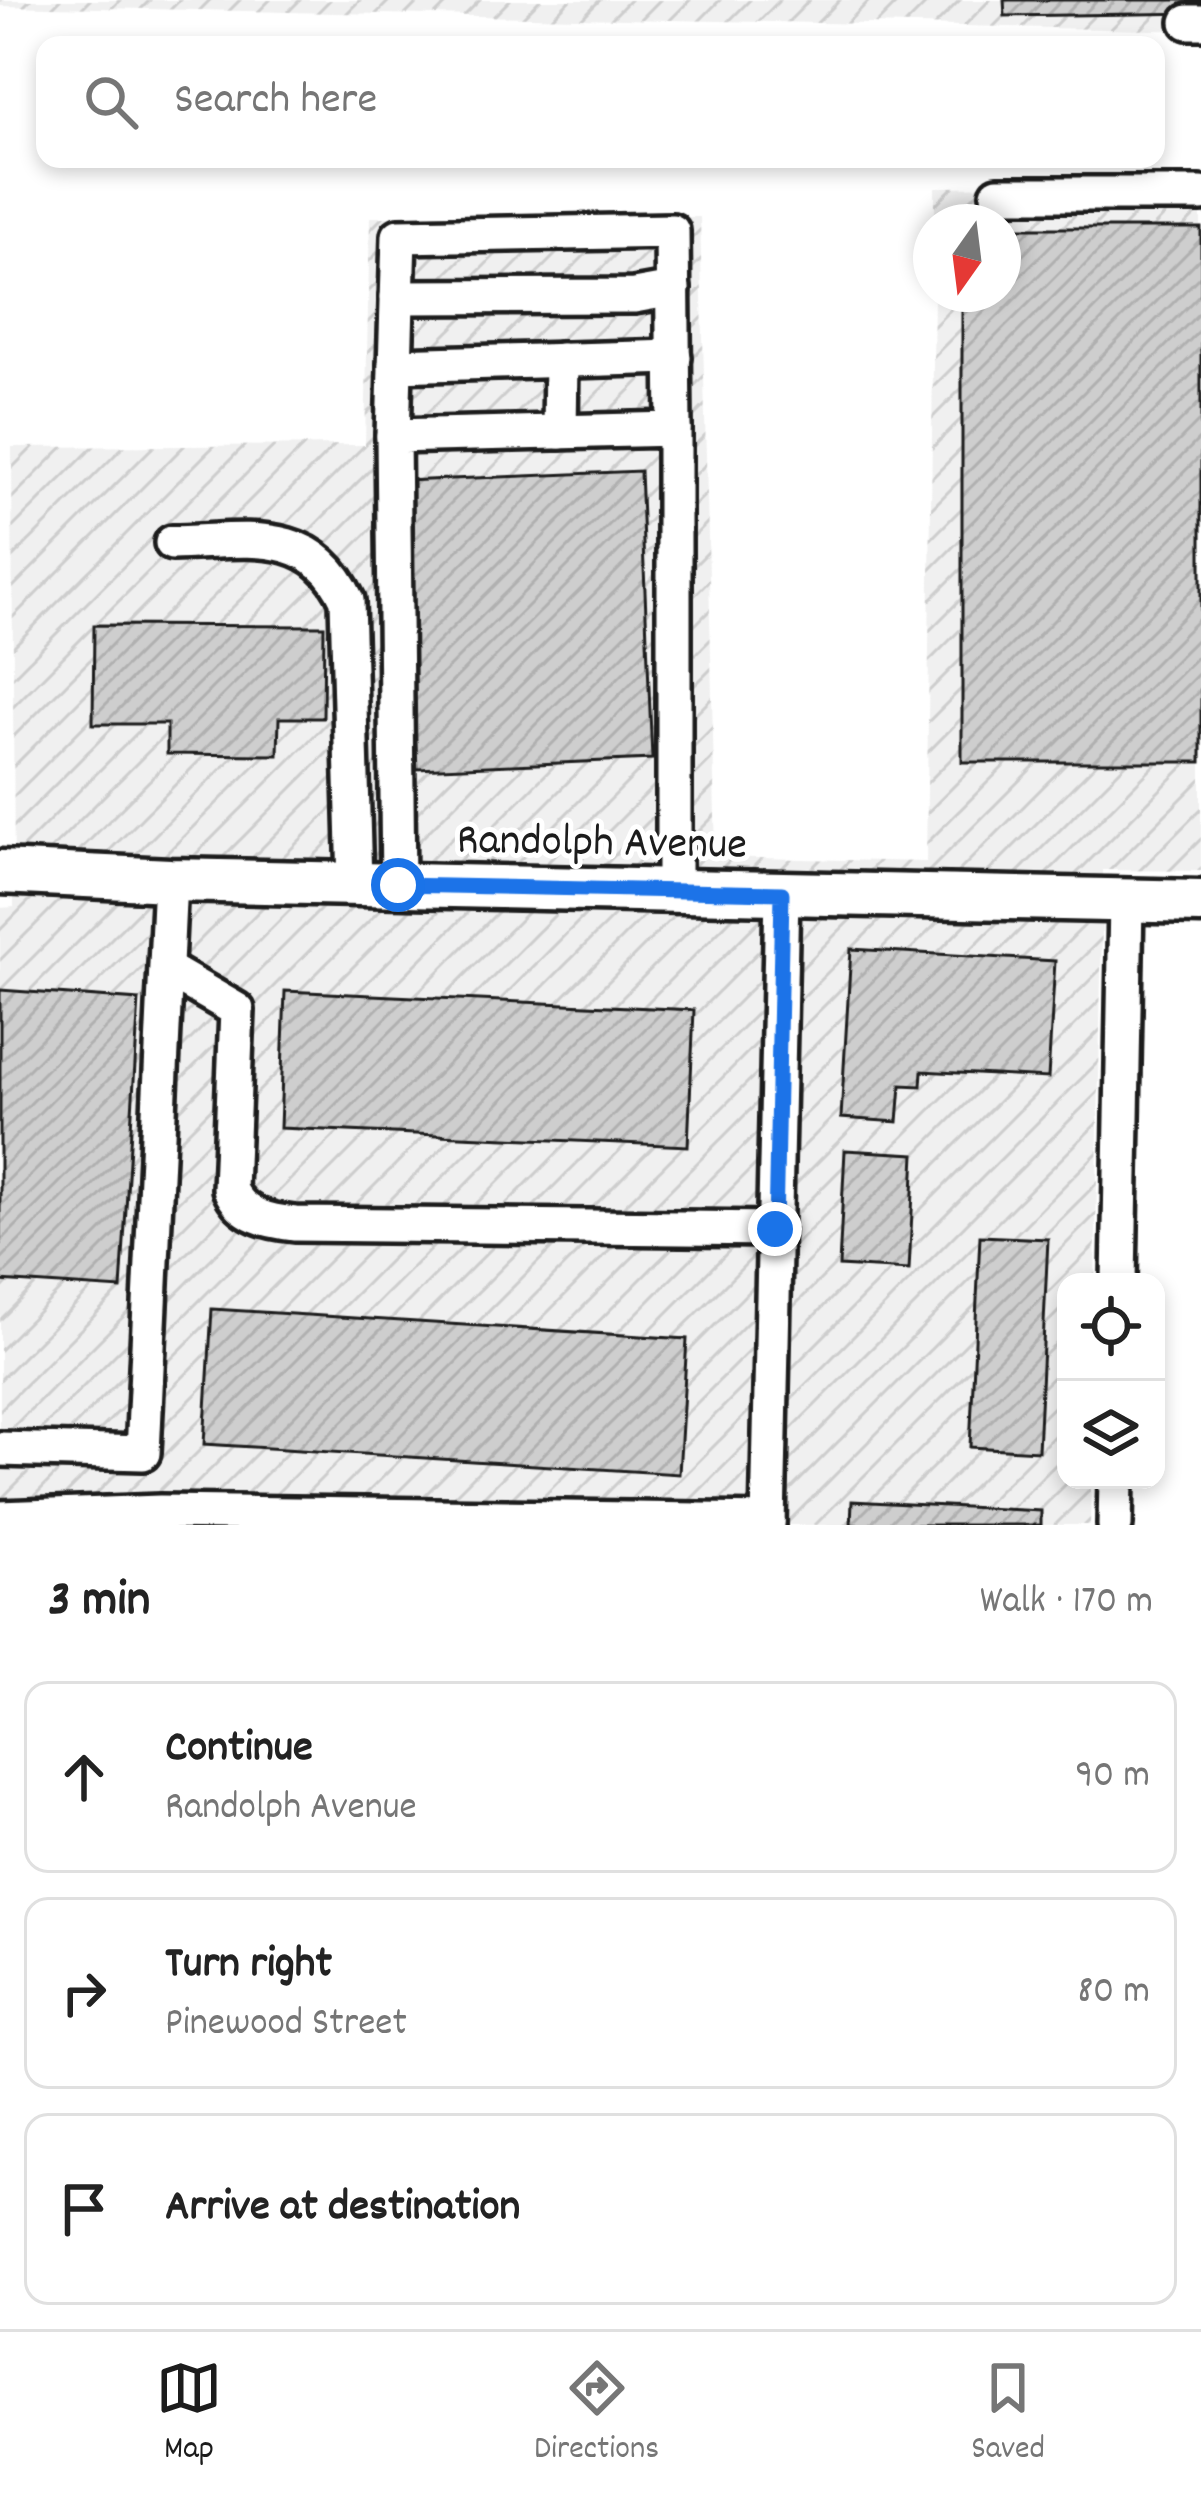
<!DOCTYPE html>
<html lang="en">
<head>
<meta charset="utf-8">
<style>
  :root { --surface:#fff; --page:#f6f6f6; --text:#222; --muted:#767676; --line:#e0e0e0; --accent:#1c1c1c }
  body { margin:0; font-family:Dekko,sans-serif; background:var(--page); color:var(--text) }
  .controls { position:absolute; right:36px; bottom:36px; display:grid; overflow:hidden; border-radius:24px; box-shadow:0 6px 18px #0003 }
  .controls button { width:108px; height:108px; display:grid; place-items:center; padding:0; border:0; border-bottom:3px solid var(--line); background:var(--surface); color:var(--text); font:60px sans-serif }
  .compass { position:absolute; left:913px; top:204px; width:108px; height:108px; border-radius:50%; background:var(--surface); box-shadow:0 6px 18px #0003; rotate:194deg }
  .stop { position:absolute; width:36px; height:36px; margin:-27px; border:9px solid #1a73e8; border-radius:50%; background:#fff }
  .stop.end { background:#1a73e8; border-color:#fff; box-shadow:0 3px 12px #0008 }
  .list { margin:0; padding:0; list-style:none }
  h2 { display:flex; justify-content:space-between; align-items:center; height:156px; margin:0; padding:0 48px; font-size:51px }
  h2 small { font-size:39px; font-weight:400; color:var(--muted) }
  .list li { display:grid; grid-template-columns:78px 1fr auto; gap:36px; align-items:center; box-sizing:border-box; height:192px; margin:0 24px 24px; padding:0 24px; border:3px solid var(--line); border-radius:24px }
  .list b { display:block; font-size:45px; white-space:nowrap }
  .list p { margin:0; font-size:39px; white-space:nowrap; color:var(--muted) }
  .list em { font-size:39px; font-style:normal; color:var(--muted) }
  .icon { flex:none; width:66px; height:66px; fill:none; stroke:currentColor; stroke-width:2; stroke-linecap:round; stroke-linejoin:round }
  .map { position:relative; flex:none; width:1201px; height:1525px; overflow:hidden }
  .search { position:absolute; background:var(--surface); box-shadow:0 6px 18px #0003; left:36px; right:36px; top:36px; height:132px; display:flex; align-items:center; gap:30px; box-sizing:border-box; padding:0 42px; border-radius:24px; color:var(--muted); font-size:45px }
  .sheet { height:804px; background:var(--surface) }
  nav { display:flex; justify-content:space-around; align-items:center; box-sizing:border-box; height:168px; border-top:3px solid var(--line); background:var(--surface); font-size:33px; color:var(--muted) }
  nav a { display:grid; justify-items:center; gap:6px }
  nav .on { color:var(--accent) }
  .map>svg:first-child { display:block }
  .industrial { fill:url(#industrial-furrows) }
  .building { fill:url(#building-hatch); stroke:#1c1c1c; stroke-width:3 }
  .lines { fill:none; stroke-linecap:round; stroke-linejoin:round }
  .minor-casing { stroke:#1c1c1c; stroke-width:42 }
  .major-casing { stroke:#1c1c1c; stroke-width:51 }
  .minor { stroke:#fff; stroke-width:33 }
  .major { stroke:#fff; stroke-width:42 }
  .route { stroke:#1a73e8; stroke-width:15 }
  .labels { text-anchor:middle; stroke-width:10; stroke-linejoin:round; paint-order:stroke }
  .street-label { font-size:45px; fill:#1c1c1c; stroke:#fff }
</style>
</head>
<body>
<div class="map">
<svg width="1201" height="1525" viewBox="0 0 1201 1525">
  <defs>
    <pattern id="industrial-furrows" width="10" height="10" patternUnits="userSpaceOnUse" patternTransform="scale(3)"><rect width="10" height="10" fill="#f0f0f0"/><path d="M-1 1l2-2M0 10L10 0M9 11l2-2" fill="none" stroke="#cdcdcd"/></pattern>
    <pattern id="building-hatch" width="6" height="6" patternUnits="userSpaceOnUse" patternTransform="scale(3)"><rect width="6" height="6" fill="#cecece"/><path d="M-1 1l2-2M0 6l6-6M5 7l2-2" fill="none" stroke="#b0b0b0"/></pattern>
  </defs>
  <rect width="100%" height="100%" fill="#fff"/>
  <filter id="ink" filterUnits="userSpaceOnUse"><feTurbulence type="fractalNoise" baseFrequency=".00833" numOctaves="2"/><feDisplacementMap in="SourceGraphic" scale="24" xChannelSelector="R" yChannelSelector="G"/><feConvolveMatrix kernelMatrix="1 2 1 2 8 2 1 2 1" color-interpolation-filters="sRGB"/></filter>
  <g filter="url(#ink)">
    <g class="industrial">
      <path d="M0,0H1201V31L0,6Z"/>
      <path d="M1201,184V871L1103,870L1095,1282H1066V1480H1091L1090,1525H0V908L14,907L12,447L365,445L370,217H700L716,857L926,862L934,294H1003V222H935V187Z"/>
    </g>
    <g class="building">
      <path d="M1004,0H1201V13L1005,16Z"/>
      <path d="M1003,228H1201V762H962V294H1003Z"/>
      <path d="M640,471L652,759L417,769L404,481Z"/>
      <path d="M94,625L324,626L323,718H279L278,755L167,754V724H93Z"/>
      <path d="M851,949L1055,961L1048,1078L922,1071L921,1086L901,1085L898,1122L841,1118Z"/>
      <path d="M0,990L139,1000L121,1289L0,1281Z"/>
      <path d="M285,991L694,1010L688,1146L280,1128Z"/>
      <path d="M845,1150L915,1154L909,1270L839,1266Z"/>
      <path d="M980,1236L1048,1239L1038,1451L970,1447Z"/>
      <path d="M212,1309L687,1339L679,1474L204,1444Z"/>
      <path d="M852,1501L1041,1511V1525H851Z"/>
    </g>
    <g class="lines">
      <g class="minor-casing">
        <g id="minor">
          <path d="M1188,22H1201"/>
          <path d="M998,194H1201"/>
          <path d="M397,297L634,296L673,289"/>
          <path d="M395,365L674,357"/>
          <path d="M560,432L561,360"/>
          <path d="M393,436L399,236L672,231L674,429"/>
          <path d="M172,543C242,542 312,523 347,600L355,884"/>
          <path d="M398,885L393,436L674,429V891"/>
          <path d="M168,970L237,1010L230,1189C242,1216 268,1221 295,1224L775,1229"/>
          <path d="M1119,1282L1126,901"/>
          <path d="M0,1449L143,1453L170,880"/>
          <path d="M0,1518L160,1512L768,1521"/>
          <path d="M768,1525L782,893"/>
          <path d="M1115,1525L1116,1480"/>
        </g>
      </g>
      <g class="major-casing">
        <path id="major" d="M0,872L170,880L1201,902"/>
      </g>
      <use href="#minor" class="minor"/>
      <use href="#major" class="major"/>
    </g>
  </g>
  <g class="lines" filter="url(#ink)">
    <path class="route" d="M398,885L782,893L775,1229"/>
  </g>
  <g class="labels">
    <g class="street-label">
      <text transform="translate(602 838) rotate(1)" y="16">Randolph Avenue</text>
    </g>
  </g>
</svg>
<div class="controls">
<button><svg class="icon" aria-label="locate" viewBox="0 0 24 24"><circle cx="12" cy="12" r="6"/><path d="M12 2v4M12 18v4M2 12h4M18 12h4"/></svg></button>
<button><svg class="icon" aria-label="layers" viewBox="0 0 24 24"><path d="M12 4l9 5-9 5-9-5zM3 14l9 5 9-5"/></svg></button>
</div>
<svg class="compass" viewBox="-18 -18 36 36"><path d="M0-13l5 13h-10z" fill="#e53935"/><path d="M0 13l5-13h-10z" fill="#767676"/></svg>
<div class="stop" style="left:398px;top:885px"></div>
<div class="stop end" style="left:775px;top:1229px"></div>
<div class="search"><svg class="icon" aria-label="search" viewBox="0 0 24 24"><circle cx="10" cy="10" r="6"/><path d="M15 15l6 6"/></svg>Search here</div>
</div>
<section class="sheet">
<h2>3 min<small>Walk · 170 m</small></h2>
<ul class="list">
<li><svg class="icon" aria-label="ahead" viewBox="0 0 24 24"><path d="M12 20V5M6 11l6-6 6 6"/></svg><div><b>Continue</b><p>Randolph Avenue</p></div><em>90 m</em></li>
<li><svg class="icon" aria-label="right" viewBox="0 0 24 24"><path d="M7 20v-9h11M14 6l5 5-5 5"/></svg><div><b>Turn right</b><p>Pinewood Street</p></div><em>80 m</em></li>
<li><svg class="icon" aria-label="arrive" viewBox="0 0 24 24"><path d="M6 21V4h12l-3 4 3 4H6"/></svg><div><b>Arrive at destination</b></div></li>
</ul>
</section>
<nav>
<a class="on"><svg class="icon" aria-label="map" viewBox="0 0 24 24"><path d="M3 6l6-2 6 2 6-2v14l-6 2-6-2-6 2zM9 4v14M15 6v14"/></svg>Map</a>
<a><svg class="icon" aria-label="directions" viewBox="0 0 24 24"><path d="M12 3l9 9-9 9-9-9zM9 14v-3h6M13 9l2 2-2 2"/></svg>Directions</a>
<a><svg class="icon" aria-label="saved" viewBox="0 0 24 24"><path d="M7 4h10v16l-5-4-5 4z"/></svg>Saved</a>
</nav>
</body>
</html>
